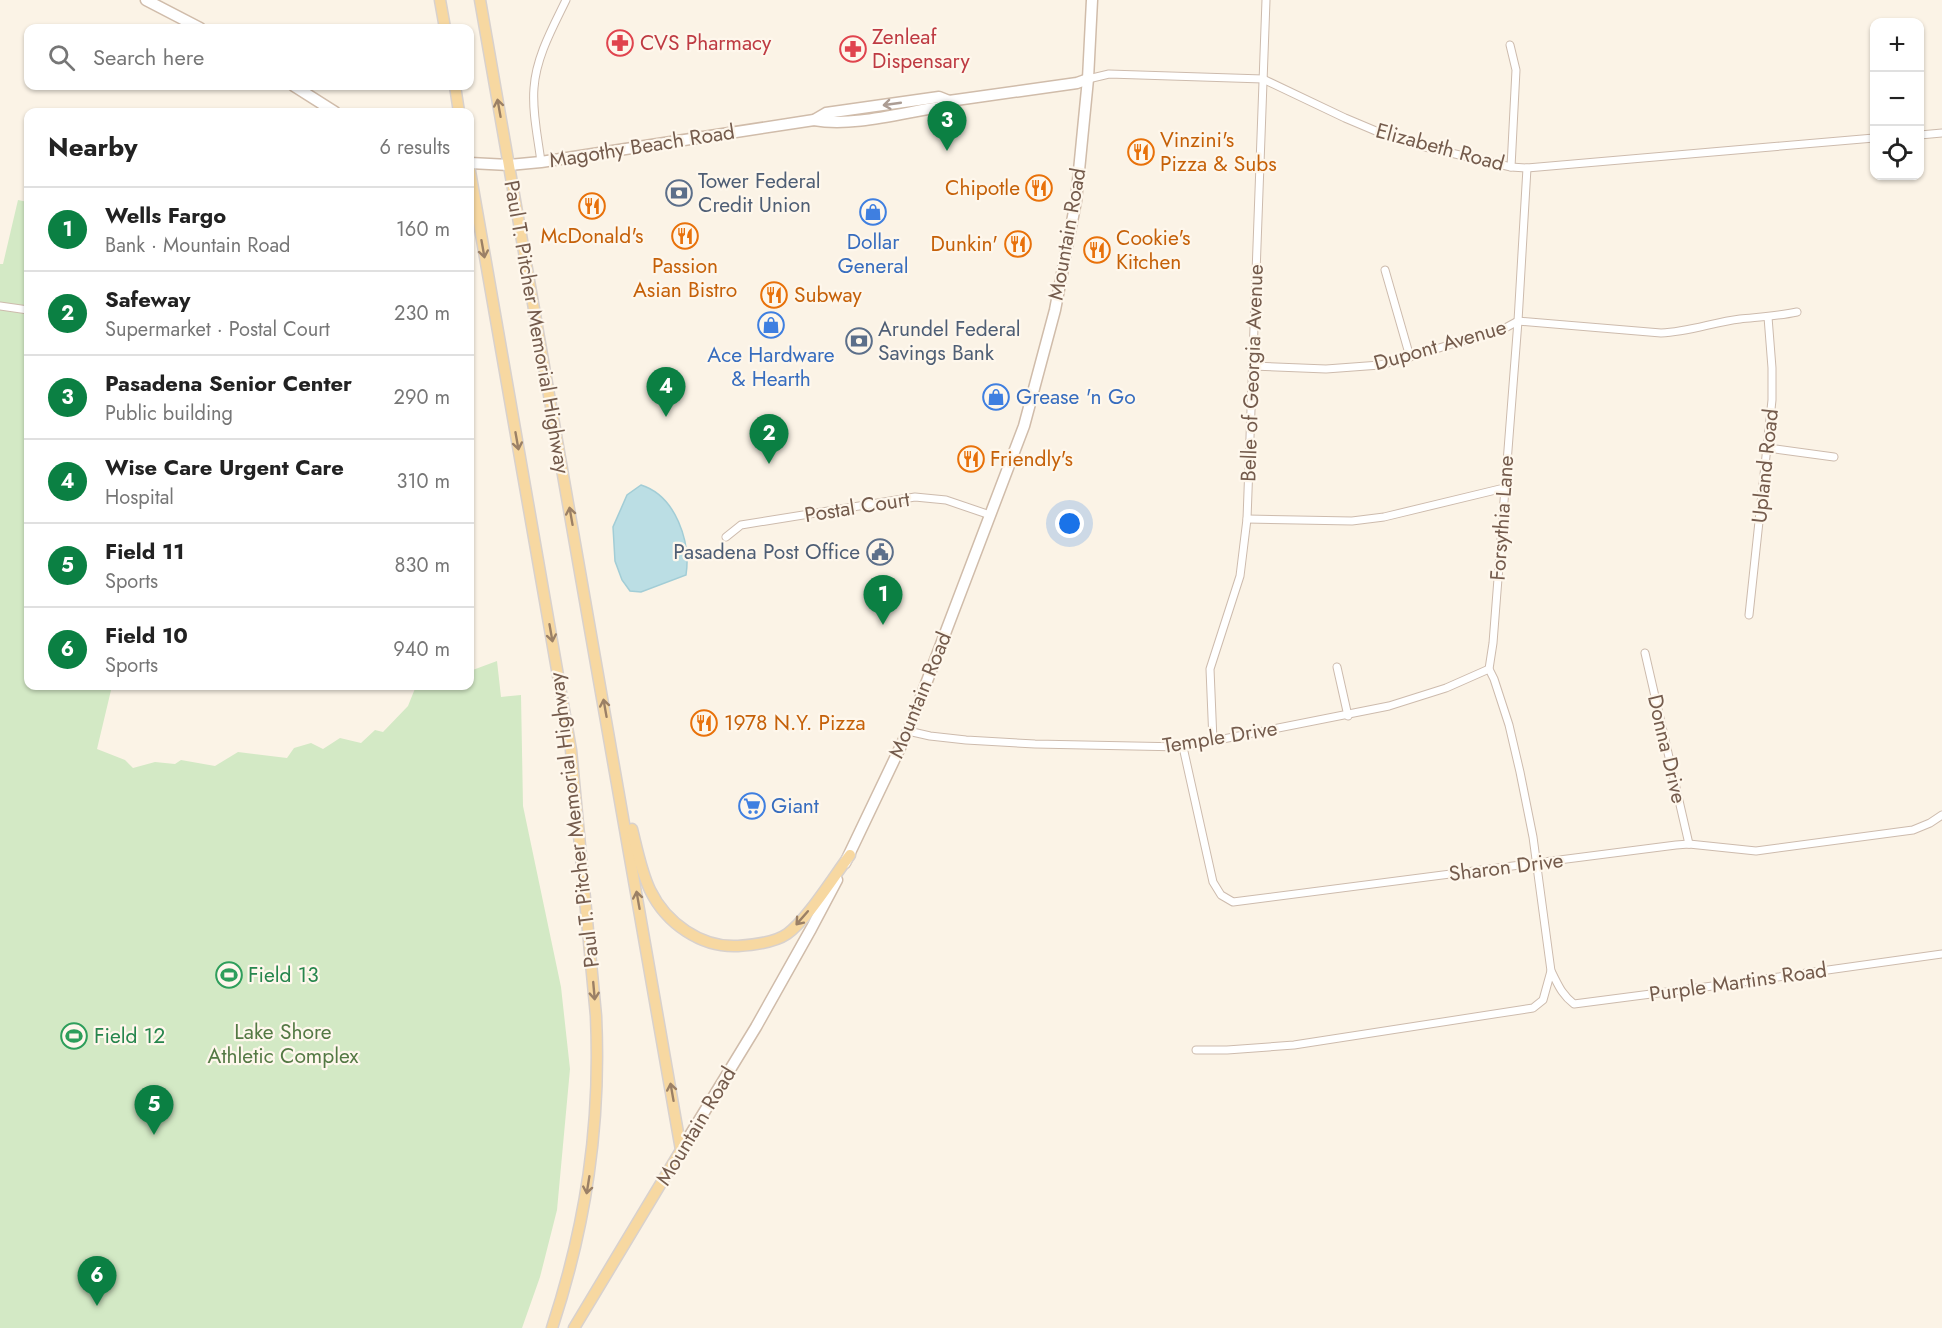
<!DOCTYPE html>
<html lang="en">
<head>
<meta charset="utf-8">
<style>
  :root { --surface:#fff; --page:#f6f6f6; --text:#222; --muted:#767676; --line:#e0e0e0; --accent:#0b8043 }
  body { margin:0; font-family:Jost,sans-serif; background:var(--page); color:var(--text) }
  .controls { position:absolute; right:18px; top:18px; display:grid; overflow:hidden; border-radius:12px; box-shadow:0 2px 4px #0004 }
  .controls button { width:54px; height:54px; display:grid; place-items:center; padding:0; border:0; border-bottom:2px solid var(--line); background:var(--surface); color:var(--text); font:30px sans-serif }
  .you { position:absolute; left:1070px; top:524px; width:21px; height:21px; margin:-15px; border:4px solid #fff; border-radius:50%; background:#1a73e8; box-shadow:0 0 0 9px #1a73e833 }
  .badge { display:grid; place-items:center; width:39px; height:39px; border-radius:50%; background:var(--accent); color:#fff; font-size:20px; font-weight:700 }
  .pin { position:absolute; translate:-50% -50px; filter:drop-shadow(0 2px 3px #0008) }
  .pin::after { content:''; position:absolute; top:32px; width:21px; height:18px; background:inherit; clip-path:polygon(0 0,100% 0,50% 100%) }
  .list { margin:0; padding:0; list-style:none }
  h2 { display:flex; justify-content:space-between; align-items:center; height:78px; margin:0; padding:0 24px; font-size:26px }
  h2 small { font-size:20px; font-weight:400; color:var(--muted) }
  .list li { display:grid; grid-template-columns:39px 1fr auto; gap:18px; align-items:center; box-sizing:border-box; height:84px; padding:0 24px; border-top:2px solid var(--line) }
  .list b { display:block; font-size:22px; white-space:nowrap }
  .list p { margin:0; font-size:20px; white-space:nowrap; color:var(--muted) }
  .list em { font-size:20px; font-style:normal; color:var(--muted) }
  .icon { flex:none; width:33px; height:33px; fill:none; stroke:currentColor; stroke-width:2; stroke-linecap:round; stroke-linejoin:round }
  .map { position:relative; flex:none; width:1942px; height:1328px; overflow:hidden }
  .search { position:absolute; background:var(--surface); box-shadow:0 2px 4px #0004; left:24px; top:24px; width:450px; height:66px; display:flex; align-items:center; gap:15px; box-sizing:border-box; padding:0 21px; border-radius:12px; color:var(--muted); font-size:22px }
  .panel { position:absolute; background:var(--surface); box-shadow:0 2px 4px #0004; left:24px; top:108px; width:450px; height:582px; border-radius:12px }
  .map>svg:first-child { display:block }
  .green { fill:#d3e9c5 }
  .water { fill:#bbdee4; stroke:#a2cdd6; stroke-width:1.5 }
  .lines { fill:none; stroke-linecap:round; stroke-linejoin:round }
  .street-casing { stroke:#cdbbad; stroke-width:9 }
  .secondary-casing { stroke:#d0bcaa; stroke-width:13 }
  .primary-casing { stroke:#d8d1cd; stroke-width:13 }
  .street { stroke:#fff; stroke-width:7 }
  .secondary { stroke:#fff; stroke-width:10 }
  .primary { stroke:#f7d8a1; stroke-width:10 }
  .oneway { stroke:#ac9d94 }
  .oneway2 { stroke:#9b8066 }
  .labels { text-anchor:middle; stroke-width:4.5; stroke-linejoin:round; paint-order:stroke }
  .health-label { font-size:21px; fill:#be3a42; stroke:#fef7ec; text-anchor:start }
  .food-label { font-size:21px; fill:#c56008; stroke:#fef7ec; text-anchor:start }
  .street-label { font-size:21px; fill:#745b4c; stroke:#fef7ec }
  .service-label { font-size:21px; fill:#4e5e75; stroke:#fef7ec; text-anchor:start }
  .shop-label { font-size:21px; fill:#366cbe; stroke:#fef7ec }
  .leisure-label { font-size:21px; fill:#27864d; stroke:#fef7ec; text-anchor:start }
  .park-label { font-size:21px; fill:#547944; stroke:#fef7ec }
</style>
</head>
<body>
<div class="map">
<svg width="1942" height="1328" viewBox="0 0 1942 1328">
  <rect width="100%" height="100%" fill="#fbf3e6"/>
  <path class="green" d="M18,200L28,202V686H112L97,749L125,760L133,768L155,762L175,764L181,760L215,766L238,752L287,758L294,748L311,743L323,749L340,738L361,743L375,730L383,732L408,706L416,686H470V671L497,661L501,697L521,695L523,806L561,987L570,1069L557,1210L540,1277L522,1328H0V264H3Z"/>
  <path class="water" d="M641,485C676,496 691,542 686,575L641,592L630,591L622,580L615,561L613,527L627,495Z"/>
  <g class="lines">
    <g class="street-casing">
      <g id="street">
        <path d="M1510,45L1516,70L1511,167"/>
        <path d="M1088,79L1109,74L1263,79L1345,118L1383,134L1408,143L1511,167L1527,168L1874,138"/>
        <path d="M1920,135L1942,133"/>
        <path d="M541,162C538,138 532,112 534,88C536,57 553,27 566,0"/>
        <path d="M1527,168L1518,321L1493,643L1489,669L1494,679L1509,725L1520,772L1533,837L1551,971C1558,984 1561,994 1574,1004L1728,984L1942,954"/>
        <path d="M1385,270L1410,357"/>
        <path d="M0,306L28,310"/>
        <path d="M1252,366L1326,369L1380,365L1410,357L1507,327L1518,321L1661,333C1689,332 1714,322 1740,319C1759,317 1778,316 1797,312"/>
        <path d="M1768,448L1834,457"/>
        <path d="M1247,519L1352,521L1384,517L1504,488"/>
        <path d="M726,537L741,525L915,497L946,500L990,515"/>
        <path d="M1749,615L1772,400V368L1768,317"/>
        <path d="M1645,653L1689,844"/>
        <path d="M1337,667L1348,716"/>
        <path d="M908,731L930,736L966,740L1035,744L1183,747L1389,706L1446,688L1489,669"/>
        <path d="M1213,741L1210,669L1240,576L1247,519L1266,0"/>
        <path d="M1183,747L1213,882L1221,895L1233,902L1676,845L1689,844L1756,851L1913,830L1930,823L1942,815"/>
        <path d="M1196,1050H1227L1294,1045L1533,1008L1543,1000L1551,971"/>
      </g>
    </g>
    <g class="secondary-casing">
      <g id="secondary">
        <path d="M146,0L200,28"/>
        <path d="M294,86L335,112"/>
        <path d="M814,120C852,127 901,113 940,107L949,101L1077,83L1088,79"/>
        <path d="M470,163L509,165L541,162L814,120L826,113L939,97L949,101"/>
        <path d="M845,863L908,731L1024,426L1055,310L1076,201L1088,79L1092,0"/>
        <path d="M681,1150L756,1027L811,929L837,880"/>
      </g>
    </g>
    <g class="primary-casing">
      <g id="primary">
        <path d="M440,0L445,28"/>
        <path d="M480,0L681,1150L574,1328"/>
        <path d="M455,86L459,112"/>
        <path d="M470,171L571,750L596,1016C601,1125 586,1225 552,1328"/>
        <path d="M632,829C637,849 641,871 650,890C666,923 701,948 738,946C754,945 774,943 787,934C807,920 834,876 850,855"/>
      </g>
    </g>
    <use href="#street" class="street"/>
    <use href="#secondary" class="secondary"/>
    <use href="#primary" class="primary"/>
  </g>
  <defs><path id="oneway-shaft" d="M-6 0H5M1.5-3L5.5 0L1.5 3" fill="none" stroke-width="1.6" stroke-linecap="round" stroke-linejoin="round" transform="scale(1.5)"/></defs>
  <use class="oneway" href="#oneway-shaft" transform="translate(892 104) rotate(172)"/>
  <g class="oneway2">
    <use href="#oneway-shaft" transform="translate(499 108) rotate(-100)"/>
    <use href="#oneway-shaft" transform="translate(483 249) rotate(80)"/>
    <use href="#oneway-shaft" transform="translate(517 441) rotate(80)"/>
    <use href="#oneway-shaft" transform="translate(571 516) rotate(-100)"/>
    <use href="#oneway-shaft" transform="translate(551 633) rotate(80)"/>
    <use href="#oneway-shaft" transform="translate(605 708) rotate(-100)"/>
    <use href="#oneway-shaft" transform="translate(638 900) rotate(-100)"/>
    <use href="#oneway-shaft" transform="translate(802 918) rotate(131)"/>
    <use href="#oneway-shaft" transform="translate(594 991) rotate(85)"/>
    <use href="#oneway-shaft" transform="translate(672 1092) rotate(-100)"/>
    <use href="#oneway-shaft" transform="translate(588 1185) rotate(99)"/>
  </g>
  <defs>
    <g id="pharmacy-ring" transform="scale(1.35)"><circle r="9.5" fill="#fef7ec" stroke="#e0444e" stroke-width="1.5"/><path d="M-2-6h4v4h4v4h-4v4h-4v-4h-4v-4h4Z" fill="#e0444e"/></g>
    <g id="restaurant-ring" transform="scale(1.35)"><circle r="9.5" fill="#fef7ec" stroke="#e8710a" stroke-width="1.5"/><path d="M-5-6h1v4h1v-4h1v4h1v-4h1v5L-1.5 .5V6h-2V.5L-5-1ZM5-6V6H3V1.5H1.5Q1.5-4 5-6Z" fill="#e8710a"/></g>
    <g id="bank-ring" transform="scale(1.35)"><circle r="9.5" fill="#fef7ec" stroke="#5c6f8a" stroke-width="1.5"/><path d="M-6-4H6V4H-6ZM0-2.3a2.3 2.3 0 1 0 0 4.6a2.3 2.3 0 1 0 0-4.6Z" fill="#5c6f8a"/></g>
    <g id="shop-ring" transform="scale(1.35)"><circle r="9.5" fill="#fef7ec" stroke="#3f7fe0" stroke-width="1.5"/><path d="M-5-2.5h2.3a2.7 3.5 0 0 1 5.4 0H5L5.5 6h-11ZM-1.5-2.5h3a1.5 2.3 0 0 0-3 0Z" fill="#3f7fe0"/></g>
    <g id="civic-ring" transform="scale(1.35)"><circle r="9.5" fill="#fef7ec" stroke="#5c6f8a" stroke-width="1.5"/><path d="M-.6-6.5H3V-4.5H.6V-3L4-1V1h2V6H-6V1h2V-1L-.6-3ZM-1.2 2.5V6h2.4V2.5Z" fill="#5c6f8a"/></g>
    <g id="supermarket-ring" transform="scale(1.35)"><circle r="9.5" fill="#fef7ec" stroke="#3f7fe0" stroke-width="1.5"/><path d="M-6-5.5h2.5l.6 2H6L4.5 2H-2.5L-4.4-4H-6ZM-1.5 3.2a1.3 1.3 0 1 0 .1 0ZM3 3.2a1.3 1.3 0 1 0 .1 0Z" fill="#3f7fe0"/></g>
    <g id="stadium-ring" transform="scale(1.35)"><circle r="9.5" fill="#fef7ec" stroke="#2e9e5b" stroke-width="1.5"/><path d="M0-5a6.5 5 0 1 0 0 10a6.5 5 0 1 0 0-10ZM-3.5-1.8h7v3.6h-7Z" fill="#2e9e5b"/></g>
  </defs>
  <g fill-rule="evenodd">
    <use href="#pharmacy-ring" x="620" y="43"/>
    <use href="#pharmacy-ring" x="853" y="49"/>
    <use href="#restaurant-ring" x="1141" y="152"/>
    <use href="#restaurant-ring" x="1039" y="188"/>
    <use href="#bank-ring" x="679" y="193"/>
    <use href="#restaurant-ring" x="592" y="206"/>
    <use href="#shop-ring" x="873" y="212"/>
    <use href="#restaurant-ring" x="685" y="236"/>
    <use href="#restaurant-ring" x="1018" y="244"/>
    <use href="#restaurant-ring" x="1097" y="250"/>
    <use href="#restaurant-ring" x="774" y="295"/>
    <use href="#shop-ring" x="771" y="325"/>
    <use href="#bank-ring" x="859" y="341"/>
    <use href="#shop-ring" x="996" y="397"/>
    <use href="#restaurant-ring" x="971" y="459"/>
    <use href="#civic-ring" x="880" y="552"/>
    <use href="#restaurant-ring" x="704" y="723"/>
    <use href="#supermarket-ring" x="752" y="806"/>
    <use href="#stadium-ring" x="229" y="975"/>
    <use href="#stadium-ring" x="74" y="1036"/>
  </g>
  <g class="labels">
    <g class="health-label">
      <text x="872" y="44">Zenleaf<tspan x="872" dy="24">Dispensary</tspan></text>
      <text x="640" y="50">CVS Pharmacy</text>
    </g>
    <g class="food-label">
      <text x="1160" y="147">Vinzini's<tspan x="1160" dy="24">Pizza &amp; Subs</tspan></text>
      <text x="1020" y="195" text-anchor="end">Chipotle</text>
      <text x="592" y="243" text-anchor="middle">McDonald's</text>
      <text x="1116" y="245">Cookie's<tspan x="1116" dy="24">Kitchen</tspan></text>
      <text x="998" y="251" text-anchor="end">Dunkin'</text>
      <text x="685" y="273" text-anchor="middle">Passion<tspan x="685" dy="24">Asian Bistro</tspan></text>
      <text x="794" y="302">Subway</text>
      <text x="990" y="466">Friendly's</text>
      <text x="724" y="730">1978 N.Y. Pizza</text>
    </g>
    <g class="street-label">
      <text transform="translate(642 146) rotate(-9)" y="7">Magothy Beach Road</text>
      <text transform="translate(1440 147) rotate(15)" y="7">Elizabeth Road</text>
      <text transform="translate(1067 234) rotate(-80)" y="7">Mountain Road</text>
      <text transform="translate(537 327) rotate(80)" y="7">Paul T. Pitcher Memorial Highway</text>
      <text transform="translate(1440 345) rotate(-16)" y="7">Dupont Avenue</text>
      <text transform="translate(1252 373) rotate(-88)" y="7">Belle of Georgia Avenue</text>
      <text transform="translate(1765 466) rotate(-84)" y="7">Upland Road</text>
      <text transform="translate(857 507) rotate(-9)" y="7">Postal Court</text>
      <text transform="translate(1502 518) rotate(-86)" y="7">Forsythia Lane</text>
      <text transform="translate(920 695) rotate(-68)" y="7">Mountain Road</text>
      <text transform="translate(1220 737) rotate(-9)" y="7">Temple Drive</text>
      <text transform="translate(1667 749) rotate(77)" y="7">Donna Drive</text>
      <text transform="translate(574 820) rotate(-97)" y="7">Paul T. Pitcher Memorial Highway</text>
      <text transform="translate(1506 867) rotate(-7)" y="7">Sharon Drive</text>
      <text transform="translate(1738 982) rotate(-8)" y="7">Purple Martins Road</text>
      <text transform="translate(696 1126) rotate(-59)" y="7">Mountain Road</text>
    </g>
    <g class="service-label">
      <text x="698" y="188">Tower Federal<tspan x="698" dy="24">Credit Union</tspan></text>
      <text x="878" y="336">Arundel Federal<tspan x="878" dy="24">Savings Bank</tspan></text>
      <text x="860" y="559" text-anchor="end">Pasadena Post Office</text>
    </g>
    <g class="shop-label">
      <text x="873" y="249">Dollar<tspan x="873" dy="24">General</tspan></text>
      <text x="771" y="362">Ace Hardware<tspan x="771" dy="24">&amp; Hearth</tspan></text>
      <text x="1016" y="404" text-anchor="start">Grease 'n Go</text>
      <text x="771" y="813" text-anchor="start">Giant</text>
    </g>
    <g class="leisure-label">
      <text x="248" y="982">Field 13</text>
      <text x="94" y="1043">Field 12</text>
    </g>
    <g class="park-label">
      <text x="283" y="1039">Lake Shore<tspan x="283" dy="24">Athletic Complex</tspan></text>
    </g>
  </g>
</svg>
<div class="controls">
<button>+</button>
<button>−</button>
<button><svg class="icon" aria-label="locate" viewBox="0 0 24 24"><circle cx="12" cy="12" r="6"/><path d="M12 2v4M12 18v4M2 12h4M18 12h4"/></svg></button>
</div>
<div class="you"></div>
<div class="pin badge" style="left:883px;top:625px">1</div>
<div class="pin badge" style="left:769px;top:464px">2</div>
<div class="pin badge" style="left:947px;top:151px">3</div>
<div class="pin badge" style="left:666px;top:417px">4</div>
<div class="pin badge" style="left:154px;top:1135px">5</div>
<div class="pin badge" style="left:97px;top:1306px">6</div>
<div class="search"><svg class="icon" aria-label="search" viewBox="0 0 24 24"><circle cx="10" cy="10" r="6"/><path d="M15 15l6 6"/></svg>Search here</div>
<section class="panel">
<h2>Nearby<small>6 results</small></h2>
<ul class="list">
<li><span class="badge">1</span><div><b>Wells Fargo</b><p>Bank · Mountain Road</p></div><em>160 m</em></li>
<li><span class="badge">2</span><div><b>Safeway</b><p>Supermarket · Postal Court</p></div><em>230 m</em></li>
<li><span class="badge">3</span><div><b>Pasadena Senior Center</b><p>Public building</p></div><em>290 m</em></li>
<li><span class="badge">4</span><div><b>Wise Care Urgent Care</b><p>Hospital</p></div><em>310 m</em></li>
<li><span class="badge">5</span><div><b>Field 11</b><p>Sports</p></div><em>830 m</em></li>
<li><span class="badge">6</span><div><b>Field 10</b><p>Sports</p></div><em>940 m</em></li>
</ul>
</section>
</div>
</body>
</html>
